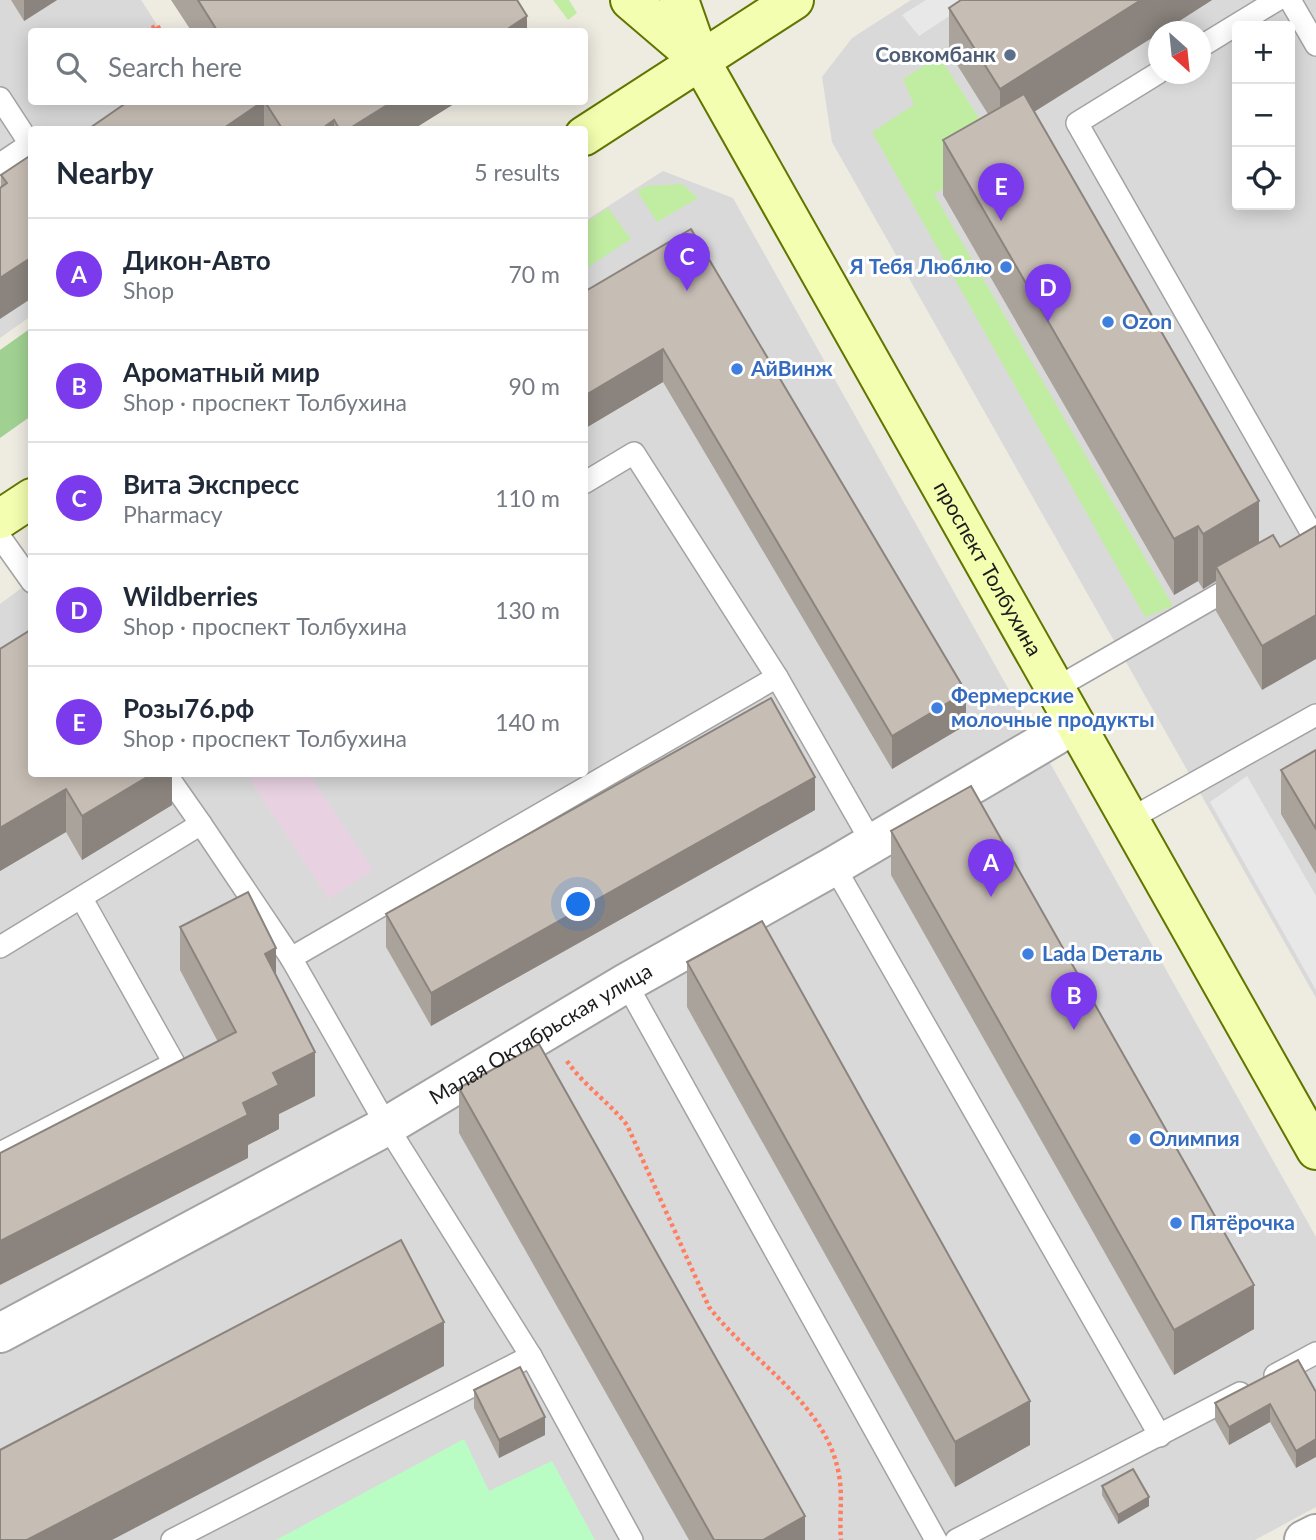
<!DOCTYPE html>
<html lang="en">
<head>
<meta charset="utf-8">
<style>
  :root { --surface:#fff; --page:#f2f2f3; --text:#1f2937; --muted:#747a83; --line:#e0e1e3; --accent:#7c3aed }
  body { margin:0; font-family:Lato,sans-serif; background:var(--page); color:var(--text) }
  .controls { position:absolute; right:21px; top:21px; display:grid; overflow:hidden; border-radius:7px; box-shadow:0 4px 18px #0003 }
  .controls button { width:63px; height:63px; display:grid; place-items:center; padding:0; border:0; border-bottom:2px solid var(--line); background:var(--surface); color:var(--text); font:35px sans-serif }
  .compass { position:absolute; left:1148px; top:21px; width:63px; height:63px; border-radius:50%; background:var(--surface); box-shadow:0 4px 18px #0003; rotate:153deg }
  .you { position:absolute; left:579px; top:905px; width:24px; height:24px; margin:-18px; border:5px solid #fff; border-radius:50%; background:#1a73e8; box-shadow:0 0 0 10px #1a73e833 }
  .badge { display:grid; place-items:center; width:46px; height:46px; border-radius:50%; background:var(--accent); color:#fff; font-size:23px; font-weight:700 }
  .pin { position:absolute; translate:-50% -58px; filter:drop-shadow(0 2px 4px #0008) }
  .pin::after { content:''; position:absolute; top:37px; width:24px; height:21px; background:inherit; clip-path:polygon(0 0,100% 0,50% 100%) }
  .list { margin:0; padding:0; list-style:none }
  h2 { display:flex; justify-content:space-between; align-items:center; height:91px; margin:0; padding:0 28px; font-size:30px }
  h2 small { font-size:23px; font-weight:400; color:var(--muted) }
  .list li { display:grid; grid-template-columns:46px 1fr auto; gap:21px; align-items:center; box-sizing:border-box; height:112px; padding:0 28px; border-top:2px solid var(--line) }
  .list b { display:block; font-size:26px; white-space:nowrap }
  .list p { margin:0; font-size:23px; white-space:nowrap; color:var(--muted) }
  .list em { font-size:23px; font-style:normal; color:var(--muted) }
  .icon { flex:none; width:38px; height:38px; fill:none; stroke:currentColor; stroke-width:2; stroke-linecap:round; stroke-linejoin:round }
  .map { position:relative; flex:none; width:1316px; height:1540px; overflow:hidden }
  .search { position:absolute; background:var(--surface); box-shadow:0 4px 18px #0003; left:28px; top:28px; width:560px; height:77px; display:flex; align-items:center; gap:18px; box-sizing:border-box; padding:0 24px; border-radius:7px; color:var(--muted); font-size:26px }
  .panel { position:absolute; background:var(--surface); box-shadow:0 4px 18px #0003; left:28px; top:126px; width:560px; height:651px; border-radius:7px }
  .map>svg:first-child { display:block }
  .residential { fill:#dad9d9; fill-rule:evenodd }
  .industrial { fill:#e8d2e2 }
  .grass { fill:#c1eda2 }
  .forest { fill:#a0d192 }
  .park { fill:#b9fdc4 }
  .parking { fill:#e8e8e8 }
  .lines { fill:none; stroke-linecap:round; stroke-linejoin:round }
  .lane-casing { stroke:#a3a3a3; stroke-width:24 }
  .street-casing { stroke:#a3a3a3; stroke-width:42 }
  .secondary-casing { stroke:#607600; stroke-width:42 }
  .path { stroke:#ff7e61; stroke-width:4.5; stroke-dasharray:3.5 3.5; stroke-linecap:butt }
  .lane { stroke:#fff; stroke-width:21 }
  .street { stroke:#fff; stroke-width:38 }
  .secondary { stroke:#f3feb0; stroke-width:38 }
  .wall { fill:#aaa39b }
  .shaded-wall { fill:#8b847e }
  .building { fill:#c6bdb4; stroke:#8b847e; stroke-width:2 }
  .service-dot { fill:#5c6f8a; stroke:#fff; stroke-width:2.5 }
  .shop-dot { fill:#3f7fe0; stroke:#fff; stroke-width:2.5 }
  .labels { text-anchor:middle; stroke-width:6; stroke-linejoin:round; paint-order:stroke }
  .service-label { font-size:21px; font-weight:bold; fill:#4e5e75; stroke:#fff; text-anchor:end }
  .shop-label { font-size:21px; font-weight:bold; fill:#366cbe; stroke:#fff; text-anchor:start }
  .street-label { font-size:21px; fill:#1c1c1c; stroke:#fff }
</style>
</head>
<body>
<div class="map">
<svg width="1316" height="1540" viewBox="0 0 1316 1540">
  <rect width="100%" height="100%" fill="#eeebe1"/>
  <g class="residential">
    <path d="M0,0H141L161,31L32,32V102H210L229,129L32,130L31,316L0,338Z"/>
    <path d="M911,0H1316V998L832,142L822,77L852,38ZM1237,26H1290V205H1237ZM1158,32H1200V74H1158Z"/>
    <path d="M663,171L733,198L1316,1237V1507L1255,1540H0V604L31,581L32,774H584L585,221Z"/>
  </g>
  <path class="industrial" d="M246,774H309L373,870L329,899Z"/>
  <g class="grass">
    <path d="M553,0H569L577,13L568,20Z"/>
    <path d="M939,56L1003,155L934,194L1173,606L1145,617L872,132L914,105L903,79Z"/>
    <path d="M682,184L698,198L657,222L637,191L647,186Z"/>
    <path d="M608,208L631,239L585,269V223Z"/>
  </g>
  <path class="forest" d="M31,328V416L0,438V350Z"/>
  <path class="park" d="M464,1439L489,1491L552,1461L595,1540H276Z"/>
  <g class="parking">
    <path d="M926,0H974L919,36L902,15Z"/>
    <path d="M1247,776L1316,896V990L1210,802Z"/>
  </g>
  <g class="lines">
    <g class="lane-casing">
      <g id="lane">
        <path d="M1290,0L1316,45"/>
        <path d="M1200,47L1277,0"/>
        <path d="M1158,73L1077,123L1315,539"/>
        <path d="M0,98L30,144L0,164"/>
        <path d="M584,483L634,453L777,677"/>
        <path d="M0,537L32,582"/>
        <path d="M1056,688L1239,583"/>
        <path d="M1130,819L1316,715"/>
        <path d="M201,824L291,958"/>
        <path d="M834,866L1160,1436"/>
        <path d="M0,947L201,824L166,774"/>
        <path d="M626,983L936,1540"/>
        <path d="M0,1153L174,1063L82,899"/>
        <path d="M531,1356L632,1540"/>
        <path d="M1275,1375L1316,1353"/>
        <path d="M172,1540L531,1356L387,1126L291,958L777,677L872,843"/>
        <path d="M956,1540L1240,1393"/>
      </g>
    </g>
    <g class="street-casing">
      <g id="street">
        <path id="s1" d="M0,1333L387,1126L626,983L834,866L1075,724"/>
        <path d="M1304,1540L1316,1534"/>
      </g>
    </g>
    <g class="secondary-casing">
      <g id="secondary">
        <path d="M630,0L699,59"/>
        <path id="s2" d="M679,0L700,60L1316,1150"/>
        <path d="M584,136L794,0"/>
        <path d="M0,519L32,498"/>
      </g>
    </g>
    <g class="path">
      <path d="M146,32L157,25L161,32"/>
      <path d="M567,1061C584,1086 608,1101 627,1125L709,1307C751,1362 827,1403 839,1475C843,1497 839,1518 841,1540"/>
    </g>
    <use href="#lane" class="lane"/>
    <use href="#street" class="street"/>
    <use href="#secondary" class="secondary"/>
  </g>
  <g class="wall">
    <path d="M11,0H57L24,21Z"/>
    <path d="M171,0H517L527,32H192Z"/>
    <path d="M961,0H1212L1162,32H1158V34L1034,112L1259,542L1273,535L1262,690L1216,611V581L1203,589L1198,581L1174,595L943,195V140L988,114L949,52V8Z"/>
    <path d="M121,102H457L412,130H87L121,107Z"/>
    <path d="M28,157L0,319L1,175Z"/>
    <path d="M691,229L966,725L892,769L663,382L584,429Z"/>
    <path d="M0,649L172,774V805L82,860L66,832L0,871Z"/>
    <path d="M1316,750V874L1281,814V770Z"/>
    <path d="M815,810L431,1026L386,947V914Z"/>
    <path d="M891,831L1254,1329L1174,1375L891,875Z"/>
    <path d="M180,927L276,977L315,1096L279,1114V1129L248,1145V1158L218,1042L180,970Z"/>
    <path d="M687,962L1030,1445L955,1487L687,1007Z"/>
    <path d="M459,1088L805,1540H689L459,1133Z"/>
    <path d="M1298,1360L1296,1468L1270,1422L1229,1445L1215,1420V1403Z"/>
    <path d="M474,1390L545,1435L499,1458L474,1408Z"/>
    <path d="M1102,1486L1149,1506L1118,1524L1102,1495Z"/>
  </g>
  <g class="shaded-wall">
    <path d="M24,0H57L24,21Z"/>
    <path d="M1141,0H1212L1162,32H1158V34L1000,133V89Z"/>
    <path d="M527,16V32H503Z"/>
    <path d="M262,102H264V130H221Z"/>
    <path d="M392,102H457L412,130H347Z"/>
    <path d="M334,120V130H320Z"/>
    <path d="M32,257V298L0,319V278Z"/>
    <path d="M663,349V382L584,429V396Z"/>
    <path d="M1259,501V556L1216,567V581L1203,589V534Z"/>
    <path d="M1198,526V581L1174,595V539Z"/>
    <path d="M1316,615V659L1262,690V646Z"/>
    <path d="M966,692V725L892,769V736Z"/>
    <path d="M152,774H172V805L82,860V816Z"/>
    <path d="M815,777V810L431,1026V993Z"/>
    <path d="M66,789V832L0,871V828Z"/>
    <path d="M276,948V992L265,954Z"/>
    <path d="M315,1052V1096L279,1114V1129L248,1145V1158L0,1285V1241L243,1103L273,1073Z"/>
    <path d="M1254,1285V1329L1174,1375V1330Z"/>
    <path d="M444,1322V1366L112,1540H27Z"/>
    <path d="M1030,1401V1445L955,1487V1442Z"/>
    <path d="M1270,1404V1422L1229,1445V1427Z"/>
    <path d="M545,1417V1435L499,1458V1440Z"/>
    <path d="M1316,1439V1457L1296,1468V1451Z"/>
    <path d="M1149,1497V1506L1118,1524V1515Z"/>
    <path d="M805,1516V1540H763Z"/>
  </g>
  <g class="building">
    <path d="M198,0H517L527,16L503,32H218Z"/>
    <path d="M961,0H1141L1000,89L949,8Z"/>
    <path d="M1024,94L1259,501L1203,534L1198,526L1174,539L943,140Z"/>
    <path d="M124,102H262L221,130H87L126,103Z"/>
    <path d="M265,102H392L347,130H340L334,120L320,130H283Z"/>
    <path d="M28,157L32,162V257L0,278V188L7,183L1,175Z"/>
    <path d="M691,229L966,692L892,736L663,349L584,396V292Z"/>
    <path d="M1316,526V615L1262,646L1216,567L1273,535L1280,547Z"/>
    <path d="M32,629V774H152L82,816L66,789L0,828V649Z"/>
    <path d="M771,698L815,777L431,993L386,914Z"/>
    <path d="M1316,750V829L1281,770Z"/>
    <path d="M971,786L1254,1285L1174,1330L891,831Z"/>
    <path d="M248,892L276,948L265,954L315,1052L273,1073L279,1085L243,1103L248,1115L0,1241V1153L236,1032L180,927Z"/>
    <path d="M762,921L1030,1401L955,1442L687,962Z"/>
    <path d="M539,1044L805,1516L763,1540H714L459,1088Z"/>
    <path d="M401,1240L444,1322L27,1540H0V1450Z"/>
    <path d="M1298,1360L1316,1392V1439L1296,1451L1270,1404L1229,1427L1215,1403Z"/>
    <path d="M520,1367L545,1417L499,1440L474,1390Z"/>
    <path d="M1133,1469L1149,1497L1118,1515L1102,1486Z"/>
  </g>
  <circle class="service-dot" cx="1010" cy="55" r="7"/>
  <g class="shop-dot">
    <circle cx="1006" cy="267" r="7"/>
    <circle cx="1108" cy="322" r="7"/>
    <circle cx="737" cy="369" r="7"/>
    <circle cx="937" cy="708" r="7"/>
    <circle cx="1028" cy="954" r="7"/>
    <circle cx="1135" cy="1139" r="7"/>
    <circle cx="1176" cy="1223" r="7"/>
  </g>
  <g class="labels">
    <g class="service-label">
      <text x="996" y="62">Совкомбанк</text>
    </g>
    <g class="shop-label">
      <text x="992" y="274" text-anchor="end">Я Тебя Люблю</text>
      <text x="1122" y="329">Ozon</text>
      <text x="751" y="376">АйВинж</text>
      <text x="951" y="703">Фермерские<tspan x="951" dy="24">молочные продукты</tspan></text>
      <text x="1042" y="961">Lada Dеталь</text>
      <text x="1149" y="1146">Олимпия</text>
      <text x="1190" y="1230">Пятёрочка</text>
    </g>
    <g class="street-label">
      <text dy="7" stroke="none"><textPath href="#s2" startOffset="648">проспект Толбухина</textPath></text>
      <text dy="7" stroke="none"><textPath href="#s1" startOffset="618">Малая Октябрьская улица</textPath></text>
    </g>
  </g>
</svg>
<div class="controls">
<button>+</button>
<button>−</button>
<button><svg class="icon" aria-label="locate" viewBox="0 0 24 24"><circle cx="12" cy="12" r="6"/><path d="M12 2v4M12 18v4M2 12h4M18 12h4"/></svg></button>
</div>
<svg class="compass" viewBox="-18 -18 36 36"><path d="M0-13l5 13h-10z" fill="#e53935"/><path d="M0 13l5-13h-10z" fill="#747a83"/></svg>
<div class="you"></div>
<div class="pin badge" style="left:991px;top:897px">A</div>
<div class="pin badge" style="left:1074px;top:1030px">B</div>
<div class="pin badge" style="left:687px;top:291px">C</div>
<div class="pin badge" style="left:1048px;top:322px">D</div>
<div class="pin badge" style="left:1001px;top:221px">E</div>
<div class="search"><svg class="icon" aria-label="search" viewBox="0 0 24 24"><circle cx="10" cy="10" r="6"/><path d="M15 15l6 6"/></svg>Search here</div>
<section class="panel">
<h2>Nearby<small>5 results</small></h2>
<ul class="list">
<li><span class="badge">A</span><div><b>Дикон-Авто</b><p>Shop</p></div><em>70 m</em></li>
<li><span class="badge">B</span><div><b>Ароматный мир</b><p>Shop · проспект Толбухина</p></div><em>90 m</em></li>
<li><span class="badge">C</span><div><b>Вита Экспресс</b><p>Pharmacy</p></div><em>110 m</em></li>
<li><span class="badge">D</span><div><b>Wildberries</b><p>Shop · проспект Толбухина</p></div><em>130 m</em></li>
<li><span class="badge">E</span><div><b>Розы76.рф</b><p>Shop · проспект Толбухина</p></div><em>140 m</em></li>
</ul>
</section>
</div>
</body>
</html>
